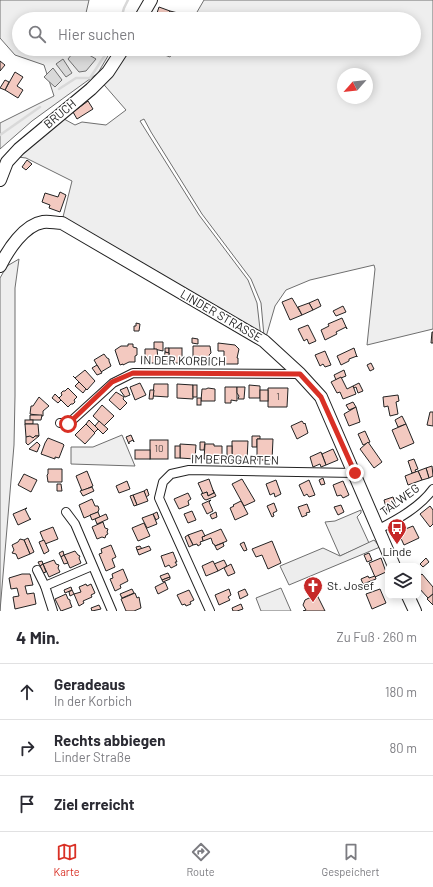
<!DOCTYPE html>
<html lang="de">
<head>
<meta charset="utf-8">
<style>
  :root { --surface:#fff; --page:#f7f7f7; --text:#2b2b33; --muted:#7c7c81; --line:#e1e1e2; --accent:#d93025 }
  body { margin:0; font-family:Barlow,sans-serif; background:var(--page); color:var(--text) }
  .controls { position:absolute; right:12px; bottom:12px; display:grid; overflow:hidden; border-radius:8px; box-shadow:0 2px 10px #0003 }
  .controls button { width:36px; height:36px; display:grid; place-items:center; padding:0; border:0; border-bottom:1px solid var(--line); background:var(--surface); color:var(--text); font:20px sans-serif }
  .compass { position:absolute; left:337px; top:68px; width:36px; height:36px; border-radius:50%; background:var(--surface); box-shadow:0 2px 10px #0003; rotate:243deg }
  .stop { position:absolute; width:12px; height:12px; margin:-9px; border:3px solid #d93025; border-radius:50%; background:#fff }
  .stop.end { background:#d93025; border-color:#fff; box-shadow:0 1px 4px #0008 }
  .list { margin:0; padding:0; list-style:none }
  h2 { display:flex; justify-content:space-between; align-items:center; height:52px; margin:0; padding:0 16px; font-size:17px }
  h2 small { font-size:13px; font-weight:400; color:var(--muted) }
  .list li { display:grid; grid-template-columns:26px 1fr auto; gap:12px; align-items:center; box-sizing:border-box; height:56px; padding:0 16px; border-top:1px solid var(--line) }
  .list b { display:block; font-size:15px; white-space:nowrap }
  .list p { margin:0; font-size:13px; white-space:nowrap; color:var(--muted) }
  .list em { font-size:13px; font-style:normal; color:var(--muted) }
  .icon { flex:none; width:22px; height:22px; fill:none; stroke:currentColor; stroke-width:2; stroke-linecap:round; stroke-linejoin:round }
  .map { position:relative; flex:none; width:433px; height:611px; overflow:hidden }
  .search { position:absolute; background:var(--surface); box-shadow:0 2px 10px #0003; left:12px; right:12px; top:12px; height:44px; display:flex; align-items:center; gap:10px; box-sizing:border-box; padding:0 14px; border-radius:22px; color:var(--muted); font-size:15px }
  .sheet { height:220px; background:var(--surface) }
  nav { display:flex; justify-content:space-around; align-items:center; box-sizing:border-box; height:56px; border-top:1px solid var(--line); background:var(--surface); font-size:11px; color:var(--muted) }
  nav a { display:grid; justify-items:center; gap:2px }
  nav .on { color:var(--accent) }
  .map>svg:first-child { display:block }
  .green { fill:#eee; stroke:#6f6f6f; fill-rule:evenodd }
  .parking { fill:#ededed; stroke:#6f6f6f }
  .water { fill:#d9d9d9; stroke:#6f6f6f }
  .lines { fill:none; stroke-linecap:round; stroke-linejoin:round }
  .stream { stroke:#d9d9d9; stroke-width:2.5 }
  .building { fill:#f3c9c0; stroke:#222 }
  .street-casing { stroke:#222; stroke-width:10 }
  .secondary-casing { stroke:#222; stroke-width:14 }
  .street { stroke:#fff; stroke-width:8 }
  .secondary { stroke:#fff; stroke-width:12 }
  .route { stroke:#d93025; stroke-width:5 }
  .labels { text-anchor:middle; stroke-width:3; stroke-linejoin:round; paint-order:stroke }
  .number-label { font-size:10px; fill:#564c4a }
  .street-label { font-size:12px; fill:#222; stroke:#fff }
  .poi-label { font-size:12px; fill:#222; stroke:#fff }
</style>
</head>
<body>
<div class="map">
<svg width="433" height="611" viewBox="0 0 433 611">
  <rect width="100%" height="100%" fill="#fff"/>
  <g class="green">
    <path d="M0,0H89L86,13H103L121,19H19V49H112L98,73L32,121L0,149V123L54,96L44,65L15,55L0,38Z"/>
    <path d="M204,0H433V329L367,345L375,269L374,265L310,280L286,290L275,306L266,337L264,336L261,303L251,279L202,214L151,132L144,119L140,121L199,215L248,280L257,303L261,338L62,221L72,181L26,158L10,156L55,114L75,125L82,122L106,125L126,110L99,79L121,49H149L170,57L175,49H414V19H193ZM343,74H367V98H343Z"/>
    <path d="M19,259L15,288V396L14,445L0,611V278L7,266Z"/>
    <path d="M122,435L135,466L71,464V447H93Z"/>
    <path d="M361,510V513L357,517L369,543L340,556L325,522L335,521Z"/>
    <path d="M281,588L291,611H261L256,598Z"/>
  </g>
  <path class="parking" d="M374,540L380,547L289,585L280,566L323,548L340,556Z"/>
  <g class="water">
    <path d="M76,49H79L96,59L86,71L79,72L68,59Z"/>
    <path d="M63,59L72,73L66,77L56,64Z"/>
    <path d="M53,68L62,80L55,87L44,77Z"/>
  </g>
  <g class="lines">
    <g class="stream">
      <path d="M121,19L124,8L128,0"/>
      <path d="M59,89L76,78H90L109,49"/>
      <path d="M0,135L40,107"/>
    </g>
  </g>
  <g class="building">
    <path d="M159,7L170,11L168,17H166L165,19H155Z"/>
    <path d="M170,11L178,13L177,16L180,17L179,19L168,17Z"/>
    <path d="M0,61L5,65L0,71Z"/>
    <path d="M15,72L23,77L17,86L23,90L18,98L5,90Z"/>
    <path d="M5,80L9,82L5,90L0,88Z"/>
    <path d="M88,101L93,109L77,119L73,112Z"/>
    <path d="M27,160L32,164L26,170L22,167Z"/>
    <path d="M60,192L66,195L60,212L49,208L50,205L42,202L45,193L58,197Z"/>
    <path d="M292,298L302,315L290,320L282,302Z"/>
    <path d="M318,299L321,306L313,310L309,303Z"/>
    <path d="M309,303L313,310L302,315L298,307Z"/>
    <path d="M343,306L346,312L336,316L333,311Z"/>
    <path d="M342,318L347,329L346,327L336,332L337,334L325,340L321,330L329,326L328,324Z"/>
    <path d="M136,323L140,324L139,331H134V326H136Z"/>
    <path d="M308,325L316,341L309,344L307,339L304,341L298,329Z"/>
    <path d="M432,332H433V343H431Z"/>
    <path d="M192,338L198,339V344L192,343Z"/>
    <path d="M154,342H163V351L154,349Z"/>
    <path d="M218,343L235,345L239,349L237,358H238V364H224V351H218Z"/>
    <path d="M128,344H133V347L137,348V355L135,356V362H129L123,365V364L120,365L115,350L121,346H128Z"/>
    <path d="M193,346H210L211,353L209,355V364L193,363Z"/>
    <path d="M165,348H169V353L165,352Z"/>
    <rect x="169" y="348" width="13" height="15"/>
    <path d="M354,348L357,357V356L349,359V361L341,365L337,356Z"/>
    <path d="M145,349H157L158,359H156V363H145Z"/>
    <path d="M325,351L331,365L325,367L323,364L320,366L315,355Z"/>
    <path d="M165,352L169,353V361H164Z"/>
    <path d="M104,354L107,358L109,359V361L111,366L101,372L94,360Z"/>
    <path d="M371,363L374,369L370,371L367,365Z"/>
    <path d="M97,365L102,373L97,375L92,368Z"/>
    <path d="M85,370L95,381L87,390L73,376L75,378Z"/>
    <path d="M344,370L346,376L336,380L334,375Z"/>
    <path d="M341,377L347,389L353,386L356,394L343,399L340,392L337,393L331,382Z"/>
    <path d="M79,382L86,389L83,393L75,386Z"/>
    <path d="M140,383L146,395L135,400L130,387Z"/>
    <path d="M359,383L363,391L358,393L356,387L354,388L353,386Z"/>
    <path d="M154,384H168V397L153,396Z"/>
    <path d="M177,384L193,385V399L177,398Z"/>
    <rect x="193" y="385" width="4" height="12"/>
    <path d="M249,385L260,386V398H249Z"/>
    <path d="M127,387L130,395L125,397L120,390Z"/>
    <path d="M225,387H237V401L231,400V403H225Z"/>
    <path d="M237,387H245L244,399H238L239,396L237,393Z"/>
    <path d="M68,388L77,397L74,400L75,402L73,404H71L68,407L59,398L62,395L61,393L63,391H65Z"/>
    <path d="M208,388L215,389V401H201L202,389H206Z"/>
    <path d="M268,388H288L287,407H268Z"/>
    <path d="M150,390H154L153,399H149Z"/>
    <rect x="260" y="390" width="8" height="11"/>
    <path d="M116,392L124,397L123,399L127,403L120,410L109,400Z"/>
    <path d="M55,394L61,400L58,403L52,398Z"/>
    <path d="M398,395L399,401L396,402L398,414L390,416L388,406L384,407L383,397Z"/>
    <path d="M39,397L49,406L43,411V416L30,414L31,406H33Z"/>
    <rect x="197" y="398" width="4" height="7"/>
    <path d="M353,402L356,407L349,410L346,405Z"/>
    <path d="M102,405L114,416L104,426L93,416Z"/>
    <path d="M356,407L360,422L349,426L344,414Z"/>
    <path d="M430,412H433V426L427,425Z"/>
    <path d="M30,415H42L41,420H30Z"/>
    <path d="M402,416L406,424L398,427L395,420Z"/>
    <rect x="25" y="420" width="8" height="4"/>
    <path d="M89,420L98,429L94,433L86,424Z"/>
    <path d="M99,421L108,429L103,434L95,426Z"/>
    <path d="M302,421L304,424L305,423L308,433L297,439L291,426Z"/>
    <path d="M25,424H38L39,436H35L33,438L26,437Z"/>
    <path d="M86,424L95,433L85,444L75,435Z"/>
    <path d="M406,424L414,443L400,449L392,430Z"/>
    <path d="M365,431L370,442L363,445L358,434Z"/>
    <path d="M131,435L134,442L133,440L129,442V444L126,437Z"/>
    <path d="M30,436L33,438L35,436H39L28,445L26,443V437Z"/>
    <path d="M252,436H260V439H257V447H252Z"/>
    <path d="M48,438L63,444L64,445L59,458L55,457V459L41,454L45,443Z"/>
    <path d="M257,439H273L272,460H257Z"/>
    <rect x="150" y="440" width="18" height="19"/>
    <path d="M232,441H248L247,460L237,459V457H232Z"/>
    <path d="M37,442L40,445L37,452L29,449Z"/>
    <path d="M200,442H205L204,450H200Z"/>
    <path d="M368,442L382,462L374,468L360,449Z"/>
    <path d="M180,444L196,445L195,459L180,458Z"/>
    <path d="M205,444H214V446H222V459H204Z"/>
    <rect x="175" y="446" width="5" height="12"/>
    <rect x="227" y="446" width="5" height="11"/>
    <path d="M333,449L338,460L326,465L322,454Z"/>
    <rect x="135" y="450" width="15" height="9"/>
    <path d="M321,452L326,465L321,467L320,464L313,467L310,457Z"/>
    <path d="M414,459L418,469L415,470L416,472L412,473L408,461Z"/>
    <path d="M432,466L433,476L429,478L426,468Z"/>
    <path d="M426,468L429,478L422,480L418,471Z"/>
    <path d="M48,469H62V482H48L47,475L48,474Z"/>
    <path d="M87,471L93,486L82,491L76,476Z"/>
    <path d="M418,471L422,480L408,485L405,476Z"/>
    <path d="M24,474L37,480L31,492L18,485Z"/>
    <path d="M323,478L325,484L321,485L319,480Z"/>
    <path d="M209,479L214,493L208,496L207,492L203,494L198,483Z"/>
    <path d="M242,479L255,501L244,506L232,484Z"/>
    <path d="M276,480L281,494L275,497L274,493L270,495L266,484Z"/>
    <path d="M309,480L315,495L309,497L307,494L304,496L299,485Z"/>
    <path d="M127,481L130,489L119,493L116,486Z"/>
    <path d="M343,481L349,495L343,498L341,495L337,496L333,485Z"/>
    <path d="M57,484H61L62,491H57Z"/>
    <path d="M92,487L94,491L83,496L80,491Z"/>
    <path d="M147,489L149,495L146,497L144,491Z"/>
    <path d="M213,490L216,496L206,500L204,499L201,494L207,492L208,496L214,493Z"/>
    <path d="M144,491L148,501L137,505L133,495Z"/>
    <path d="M188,493L191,499L188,501L189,505L179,509L174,499Z"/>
    <path d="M133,495L137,505L134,506L130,496Z"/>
    <path d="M393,497L397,508L387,511L384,500Z"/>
    <path d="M92,499L95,506H98L99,509L98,512L84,518L79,505Z"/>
    <path d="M211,500L209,502L213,511L207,514L202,504Z"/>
    <path d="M241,501L248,514L235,520L230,508L234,506L233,505Z"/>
    <path d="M274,503L277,511L273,513L274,516L272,517L267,506Z"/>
    <path d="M307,504L310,512L306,513L307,515L302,517L298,507Z"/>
    <path d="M341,505L344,512L338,515L334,507Z"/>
    <path d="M430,506L433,510V524L430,527L420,514Z"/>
    <path d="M27,508L25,509L30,519H31L18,525L13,514Z"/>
    <path d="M192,511L196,520L188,523L184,514Z"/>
    <path d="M98,512L100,517L92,520L90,515Z"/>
    <path d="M157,512L159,518L156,520L153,514Z"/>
    <path d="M216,512L217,517L212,519L210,515Z"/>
    <path d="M106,514L108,519L97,524L95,519Z"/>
    <path d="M153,514L157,524L147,528L142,518Z"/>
    <path d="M103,522L105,528L108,529L107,532L108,534L106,535L105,538L102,537L97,539L92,527Z"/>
    <path d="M144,523L150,536L138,541L132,528Z"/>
    <path d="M413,526L419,538L404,545L398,532Z"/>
    <path d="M53,527L58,539L45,544L40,532Z"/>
    <path d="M221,529L227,541L215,546L214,544H213L211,538L203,541L202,537Z"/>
    <path d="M202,530L205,536L202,537L203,541L200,542L201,544L198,546L197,544L193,545L188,535Z"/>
    <path d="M188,535L193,545L189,547L185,537Z"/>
    <path d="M28,538L34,552L30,554L24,540Z"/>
    <path d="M20,539L24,540L30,554L18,559L16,554L12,553L14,550L12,545L18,542Z"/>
    <path d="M44,540L49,551L44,554L39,542Z"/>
    <path d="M272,541L281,563L268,569L262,555L256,557L252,549Z"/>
    <path d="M244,542L247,550L244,551L240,544Z"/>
    <path d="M223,543L224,546L217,550L215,546Z"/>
    <path d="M111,545L116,557L112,559L115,567L106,571L99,554L102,553L101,549Z"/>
    <path d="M140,546L142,549L137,550L136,547Z"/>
    <path d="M149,546L151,550L139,555L137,550Z"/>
    <path d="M63,551L64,555L61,557L59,553Z"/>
    <path d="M75,551L78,555L80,556L79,558L81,563L70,568L64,555Z"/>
    <path d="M173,552L177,562H175L177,565L171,568L169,565L165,567L161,556Z"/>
    <path d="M369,553L372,560L367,562L364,555Z"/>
    <path d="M64,555L68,563L64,564L61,557Z"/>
    <path d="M381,558L386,572L375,577L369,563Z"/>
    <path d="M426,558L429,562L423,567L420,564Z"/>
    <path d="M54,560L56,564L59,565L58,568L60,572L49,577L43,564Z"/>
    <path d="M224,560L227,566L218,571L214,564Z"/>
    <path d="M42,561L43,564L40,566L38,562Z"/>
    <path d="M213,561L218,571L206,576L202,566Z"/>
    <path d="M43,564L46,572L43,573L40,566Z"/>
    <path d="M231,564L235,573L228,576L224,568Z"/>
    <path d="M123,569L128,581L120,585L121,588L115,591L110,579L113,578L112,574Z"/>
    <path d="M168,573L170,577L162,580L160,576Z"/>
    <path d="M22,574H30L33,585L25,586L27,594L34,593L36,604L15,609L13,597L19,596L17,588L11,589L9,578Z"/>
    <path d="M422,574L433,587V594L428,598L418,587V577Z"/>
    <path d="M368,576L369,578L375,576L376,579L363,584L361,579Z"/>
    <path d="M170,577V579L163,582L162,580Z"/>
    <path d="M165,582L168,589L158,594L155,587Z"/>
    <path d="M86,584L87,586L91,584L95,593L91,595L92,597L83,601L84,603L79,606L74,594L81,592L79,587Z"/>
    <path d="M71,587L72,590L65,593L64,590Z"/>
    <path d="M132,589L134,593L122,598L120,594Z"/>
    <path d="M229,589L231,595L228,597L230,600L219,605L215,595Z"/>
    <path d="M245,589L248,595L240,599L238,592Z"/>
    <path d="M380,589L386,603L372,609L366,594Z"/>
    <path d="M72,590L74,594L70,596L69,592Z"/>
    <path d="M189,590L194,600L190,602L191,604L186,606L185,604L182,605L177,595Z"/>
    <path d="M135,593L137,598L139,597L141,608L134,611H126L121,599Z"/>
    <path d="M66,594L68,599L70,600V602L72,607L61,611L55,599Z"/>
    <path d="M433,594V605L427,599Z"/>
    <path d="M317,595L325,611H303L306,610L303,605L305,600L309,598L313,601L312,597Z"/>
    <path d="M241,604L243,609L237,611H233L232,608Z"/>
    <path d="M99,605L101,609L92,611L91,608Z"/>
  </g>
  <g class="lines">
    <g class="street-casing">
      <g id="street">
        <path d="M60,423L68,424L113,383L133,373L300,374"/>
        <path d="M66,512L75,524L112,611"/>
        <path d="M379,529C398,519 420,507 433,489"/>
        <path d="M37,570L45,586"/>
        <path d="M53,611L45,586L92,566"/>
        <path d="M210,611L159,498L163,482L171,474L189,470L355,473"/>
      </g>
    </g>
    <g class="secondary-casing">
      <g id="secondary">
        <path d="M140,19L151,0"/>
        <path d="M0,180L7,162L19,149L91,89L108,72L123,49"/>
        <path d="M0,266C8,250 24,225 43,222C49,221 56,223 62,223L264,341L300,374L321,397L394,566"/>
        <path d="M408,596L415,611"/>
      </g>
    </g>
    <use href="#street" class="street"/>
    <use href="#secondary" class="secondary"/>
  </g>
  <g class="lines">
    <path class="route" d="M68,424L112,382L133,373L300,374L321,397L355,473"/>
  </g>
  <defs>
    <g id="bus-pin" transform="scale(1)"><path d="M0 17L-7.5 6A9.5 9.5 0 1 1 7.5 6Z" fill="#c62828" stroke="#fff"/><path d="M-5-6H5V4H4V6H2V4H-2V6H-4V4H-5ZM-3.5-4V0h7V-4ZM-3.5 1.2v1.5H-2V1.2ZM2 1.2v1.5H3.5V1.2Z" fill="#fff"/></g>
    <g id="church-pin" transform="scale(1)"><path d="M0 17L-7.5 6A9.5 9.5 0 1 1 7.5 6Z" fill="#c62828" stroke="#fff"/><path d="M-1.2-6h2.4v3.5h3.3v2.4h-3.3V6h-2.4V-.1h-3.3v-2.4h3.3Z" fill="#fff"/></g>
  </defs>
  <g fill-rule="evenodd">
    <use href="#bus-pin" x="397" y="528"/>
    <use href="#church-pin" x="313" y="586"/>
  </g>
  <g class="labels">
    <g class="number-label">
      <text x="278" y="400">1</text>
      <text x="159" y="452">10</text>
    </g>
    <g class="street-label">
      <text transform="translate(60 114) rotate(-40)" y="4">BRUCH</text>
      <text transform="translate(221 316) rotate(30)" y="4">LINDER STRASSE</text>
      <text transform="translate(183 361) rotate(1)" y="4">IN DER KORBICH</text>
      <text transform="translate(235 460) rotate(1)" y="4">IM BERGGARTEN</text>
      <text transform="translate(400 500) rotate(-36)" y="4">TALWEG</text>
    </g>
    <g class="poi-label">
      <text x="397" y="556">Linde</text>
      <text x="327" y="590" text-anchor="start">St. Josef</text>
    </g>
  </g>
</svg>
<div class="controls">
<button><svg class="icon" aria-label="layers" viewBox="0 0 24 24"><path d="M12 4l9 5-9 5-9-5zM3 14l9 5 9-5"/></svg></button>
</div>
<svg class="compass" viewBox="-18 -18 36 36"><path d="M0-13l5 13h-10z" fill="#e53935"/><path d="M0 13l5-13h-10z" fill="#7c7c81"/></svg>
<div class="stop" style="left:68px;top:424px"></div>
<div class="stop end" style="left:355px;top:473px"></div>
<div class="search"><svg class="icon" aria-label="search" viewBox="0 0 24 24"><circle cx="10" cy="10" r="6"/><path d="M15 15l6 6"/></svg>Hier suchen</div>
</div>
<section class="sheet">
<h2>4 Min.<small>Zu Fuß · 260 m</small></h2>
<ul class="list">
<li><svg class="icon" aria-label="ahead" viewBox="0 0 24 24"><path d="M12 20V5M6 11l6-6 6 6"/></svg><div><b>Geradeaus</b><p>In der Korbich</p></div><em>180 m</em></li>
<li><svg class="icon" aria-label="right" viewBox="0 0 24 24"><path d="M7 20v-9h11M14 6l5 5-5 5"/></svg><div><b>Rechts abbiegen</b><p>Linder Straße</p></div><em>80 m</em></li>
<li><svg class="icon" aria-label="arrive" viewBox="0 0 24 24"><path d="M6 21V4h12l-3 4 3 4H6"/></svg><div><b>Ziel erreicht</b></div></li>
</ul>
</section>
<nav>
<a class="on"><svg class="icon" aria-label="map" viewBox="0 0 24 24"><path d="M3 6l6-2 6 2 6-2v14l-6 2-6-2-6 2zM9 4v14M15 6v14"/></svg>Karte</a>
<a><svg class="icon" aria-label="directions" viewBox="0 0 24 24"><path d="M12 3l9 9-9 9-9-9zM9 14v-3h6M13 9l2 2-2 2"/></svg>Route</a>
<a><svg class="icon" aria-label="saved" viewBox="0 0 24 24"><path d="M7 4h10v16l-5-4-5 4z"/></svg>Gespeichert</a>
</nav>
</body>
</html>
